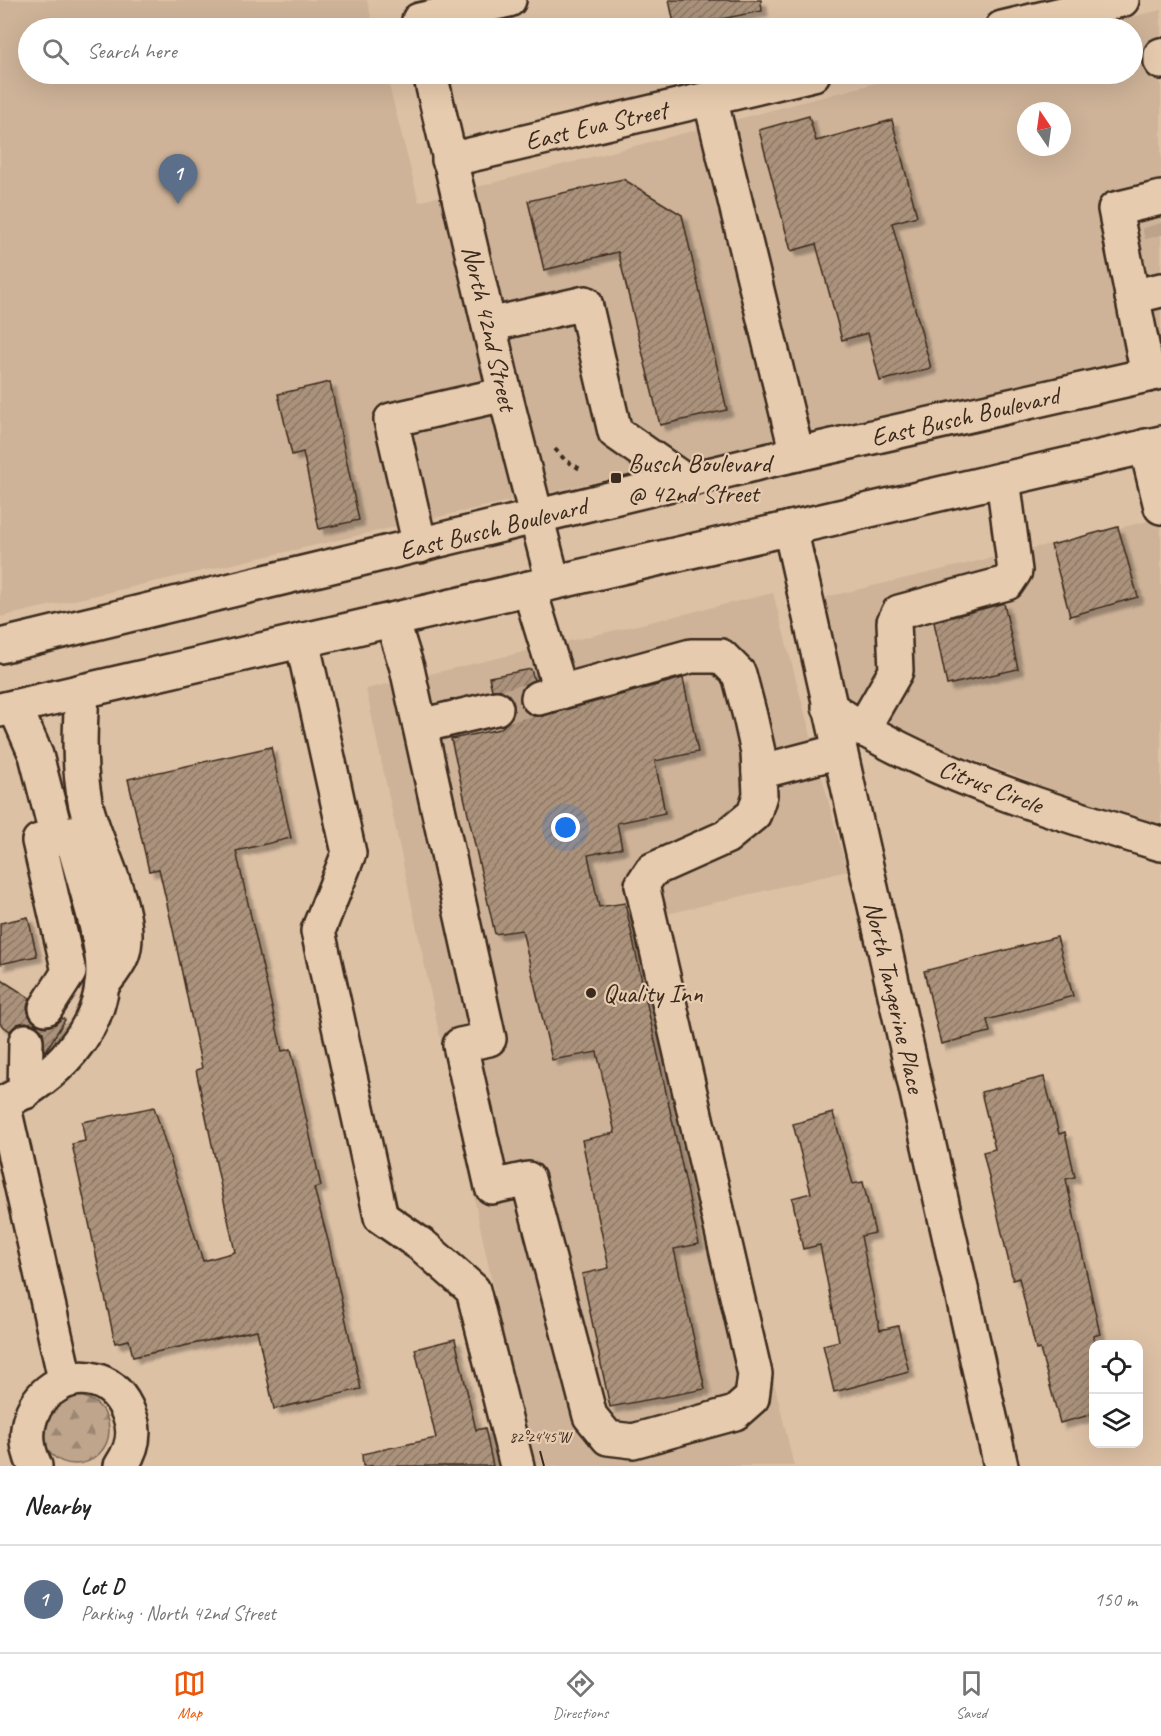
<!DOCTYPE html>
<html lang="en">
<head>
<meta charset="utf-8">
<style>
  :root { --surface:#fff; --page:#f2f2f2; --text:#222; --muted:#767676; --line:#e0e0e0; --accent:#ea580c }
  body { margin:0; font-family:Caveat,sans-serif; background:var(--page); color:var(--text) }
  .controls { position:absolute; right:18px; bottom:18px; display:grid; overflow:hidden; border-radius:12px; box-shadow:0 6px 24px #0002 }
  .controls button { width:54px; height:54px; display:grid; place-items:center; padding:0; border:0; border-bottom:2px solid var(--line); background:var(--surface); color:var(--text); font:30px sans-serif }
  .compass { position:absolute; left:1017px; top:102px; width:54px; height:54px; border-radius:50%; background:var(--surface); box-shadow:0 6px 24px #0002; rotate:347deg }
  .you { position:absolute; left:566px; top:828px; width:21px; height:21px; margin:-15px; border:4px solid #fff; border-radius:50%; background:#1a73e8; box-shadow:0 0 0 9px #1a73e833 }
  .badge { display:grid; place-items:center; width:39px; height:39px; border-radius:50%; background:var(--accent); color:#fff; font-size:20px; font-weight:700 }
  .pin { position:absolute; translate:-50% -50px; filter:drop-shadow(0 2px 3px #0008) }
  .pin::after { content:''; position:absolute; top:32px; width:21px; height:18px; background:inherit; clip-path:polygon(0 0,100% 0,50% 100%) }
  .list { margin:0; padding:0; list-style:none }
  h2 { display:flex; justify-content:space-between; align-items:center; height:78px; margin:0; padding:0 24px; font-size:26px }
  h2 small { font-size:20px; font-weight:400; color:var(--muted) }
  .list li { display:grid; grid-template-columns:39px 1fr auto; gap:18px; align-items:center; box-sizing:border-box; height:108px; padding:0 24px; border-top:2px solid var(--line) }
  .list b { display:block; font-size:22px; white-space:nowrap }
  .list p { margin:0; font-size:20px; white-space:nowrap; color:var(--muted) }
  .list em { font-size:20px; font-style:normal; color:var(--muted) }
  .icon { flex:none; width:33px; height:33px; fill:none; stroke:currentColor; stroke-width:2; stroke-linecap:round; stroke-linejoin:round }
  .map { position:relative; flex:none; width:1161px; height:1466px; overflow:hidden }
  .search { position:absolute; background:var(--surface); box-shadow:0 6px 24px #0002; left:18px; right:18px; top:18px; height:66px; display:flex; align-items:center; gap:15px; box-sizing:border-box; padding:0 21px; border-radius:33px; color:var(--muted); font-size:22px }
  .sheet { height:186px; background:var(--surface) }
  nav { display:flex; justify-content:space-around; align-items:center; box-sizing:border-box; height:84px; border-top:2px solid var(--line); background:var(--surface); font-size:16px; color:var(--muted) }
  nav a { display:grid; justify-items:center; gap:3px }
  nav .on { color:var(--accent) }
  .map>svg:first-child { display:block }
  .built { fill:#ceb398; fill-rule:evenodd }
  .forest { fill:url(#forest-firs); stroke:#7d6855; stroke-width:1.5 }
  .building { fill:url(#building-hatch); stroke:#3b2a1e; stroke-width:1.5; filter:url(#shadow) }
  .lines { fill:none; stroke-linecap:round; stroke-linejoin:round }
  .minor-tunnel { stroke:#bda38a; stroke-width:33; stroke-dasharray:33 16; stroke-linecap:butt }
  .minor-casing { stroke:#3b2a1e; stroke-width:38 }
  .major-casing { stroke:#3b2a1e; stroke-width:38 }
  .path { stroke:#3b2a1e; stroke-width:4; stroke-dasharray:4.5 4.5; stroke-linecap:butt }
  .minor { stroke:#e7cbae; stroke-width:33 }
  .major { stroke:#e7cbae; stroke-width:33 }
  .ticks { fill:none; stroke:#3b2a1e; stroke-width:2 }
  .poi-dot { fill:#3b2a1e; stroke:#e7cbae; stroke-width:2 }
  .labels { text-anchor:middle; stroke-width:4.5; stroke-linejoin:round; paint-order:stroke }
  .street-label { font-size:26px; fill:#3b2a1e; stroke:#e7cbae }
  .poi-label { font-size:26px; fill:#3b2a1e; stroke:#e7cbae; text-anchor:start }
  .ticks-label { font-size:15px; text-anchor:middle; fill:#3b2a1e; stroke:#e7cbae; stroke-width:4.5; stroke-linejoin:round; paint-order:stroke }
</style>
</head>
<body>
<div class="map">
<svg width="1161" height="1466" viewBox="0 0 1161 1466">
  <defs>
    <pattern id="forest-firs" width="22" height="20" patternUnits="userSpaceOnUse" patternTransform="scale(1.5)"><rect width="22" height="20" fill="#bfa58c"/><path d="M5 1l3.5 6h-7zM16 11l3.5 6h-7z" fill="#9c8772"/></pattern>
    <pattern id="building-hatch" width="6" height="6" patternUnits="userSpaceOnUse" patternTransform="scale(1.5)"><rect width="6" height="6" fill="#ab927b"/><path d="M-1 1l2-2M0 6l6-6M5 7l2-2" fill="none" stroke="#8c7764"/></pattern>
    <filter id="shadow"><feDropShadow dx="5.5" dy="5.5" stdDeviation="1.5" flood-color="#0004"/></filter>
  </defs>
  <rect width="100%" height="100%" fill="#ddc1a5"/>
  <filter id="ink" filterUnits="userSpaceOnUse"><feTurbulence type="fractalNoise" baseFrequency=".0167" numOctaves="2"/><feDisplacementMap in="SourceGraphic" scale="12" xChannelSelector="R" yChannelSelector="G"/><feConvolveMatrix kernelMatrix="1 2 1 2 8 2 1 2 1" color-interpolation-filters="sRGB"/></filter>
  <g filter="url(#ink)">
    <g class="built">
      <path d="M0,0H367L374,28H28V74H386L419,202L440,196L513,500L0,617Z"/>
      <path d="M1161,10V352L547,493L473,188L911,74H1132V28H1084ZM1026,111H1062V147H1026Z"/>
      <path d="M1161,518V824L1082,801L945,749L870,713L844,695L822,598Z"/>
      <path d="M773,593L847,871L663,915L794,1466H531L366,689Z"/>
    </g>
    <circle class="forest" cx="75" cy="1430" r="34"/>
    <g class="building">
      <path d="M669,0H761L762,11L675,28Z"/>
      <path d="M809,116L816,141L892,120L917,216L892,223L931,368L880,381L868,333L842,340L816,244L791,251L759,130Z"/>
      <path d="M623,179L682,215L727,410L660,425L618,252L544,270L528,201Z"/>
      <path d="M330,382L359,520L319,529L303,452L292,455L278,394Z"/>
      <path d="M1118,527L1138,597L1070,616L1051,545Z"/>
      <path d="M1004,603L1018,669L947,685L934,622Z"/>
      <path d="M531,669L534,680L524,685L520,694V702L524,711L534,716H543L683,678L698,752L655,761L665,813L617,823L622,848L588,855L599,907L625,903L699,1244L674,1249L705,1389L610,1407L582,1274L609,1268L582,1140L615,1133L597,1052L552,1060L522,930L495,934L451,739L500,729L508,722L514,714V703L510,696L502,690H492L489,677Z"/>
      <path d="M271,747L291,838L236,851L282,1051L291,1049L321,1186L314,1188L329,1244L361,1389L274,1409L257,1330L133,1357L129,1340L115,1343L72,1144L85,1141L82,1122L154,1107L203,1261L235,1252L196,1070L202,1068L173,930L159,869L149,871L128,779Z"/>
      <path d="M28,917L37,956L0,964V923Z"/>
      <path d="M1057,937L1073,996L987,1020L990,1032L941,1044L924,971Z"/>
      <path d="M0,979L30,998L27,1007L29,1016L36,1024L46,1027L55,1024L62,1018L65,1020L45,1052L43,1032L36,1025L26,1022L17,1024L10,1031L0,1024Z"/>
      <path d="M1044,1077L1059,1134L1065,1132L1075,1177L1066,1179L1100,1334L1094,1336V1414L1060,1423L1040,1349L1036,1350L1019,1278L1013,1280L983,1152L995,1149L981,1092Z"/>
      <path d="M833,1113L853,1184L863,1182L875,1233L861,1236L880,1330L898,1326L909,1372L834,1392L823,1345L839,1341L820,1245L803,1249L792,1198L811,1193L793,1124Z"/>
      <path d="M455,1339L476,1430L485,1428L493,1466H363L362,1454L436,1438L415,1349Z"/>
    </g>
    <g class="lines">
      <g class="minor-tunnel">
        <path d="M1158,224L1161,235"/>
        <path d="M496,708L538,698"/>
      </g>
      <g class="minor-casing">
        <g id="minor">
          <path d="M419,20L509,0"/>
          <path d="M1002,28L1122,0"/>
          <path d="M1161,55V62"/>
          <path d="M430,74L505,394L553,582"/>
          <path d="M710,98L797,454"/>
          <path d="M449,160L813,74"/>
          <path d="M1132,297L1161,290"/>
          <path d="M489,325L585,303L615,432L685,481"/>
          <path d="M1148,375L1115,209L1161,198"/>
          <path d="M1146,446L1161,507"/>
          <path d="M790,528L1001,1466"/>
          <path d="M420,546L391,420L505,394"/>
          <path d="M529,588L561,692"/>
          <path d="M392,620L407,668L489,1039L460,1045L492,1187L528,1179L590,1416L608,1438L633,1441L735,1413L752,1398L755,1374L642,885L652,870L726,837L754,814L760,795L758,752L750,716L739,674L721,656H691L538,698"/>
          <path d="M302,640L349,853L318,931L381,1217L423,1246L473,1290L517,1466"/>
          <path d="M82,691C80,728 78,765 85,801C93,844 137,913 122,955C118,966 109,976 102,985"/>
          <path d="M15,707L36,755L57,837"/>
          <path d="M829,707C920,771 1054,812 1161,844"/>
          <path d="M420,726L496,708"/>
          <path d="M862,730L896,671L894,622L899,612L1007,583L1015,571L1003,479"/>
          <path d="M759,772L840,751"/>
          <path d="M46,1008L69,972L39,841L91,829"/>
          <path d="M25,1092L26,1041"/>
          <path d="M65,1379L3,1103C53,1079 103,1031 103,971C103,934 80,871 71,833"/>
          <path d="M35,1466C0,1393 100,1340 129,1414C137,1433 132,1450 121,1466"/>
        </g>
      </g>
      <g class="major-casing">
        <g id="major">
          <path d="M0,646L775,459L1161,372"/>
          <path d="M0,710L1161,443"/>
        </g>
      </g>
      <path class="path" d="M555,449L565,460L582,470"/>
      <use href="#minor" class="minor"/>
      <use href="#major" class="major"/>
    </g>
  </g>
  <path class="ticks" d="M540,1451L544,1466"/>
  <g class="poi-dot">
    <rect x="610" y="472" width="12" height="12" rx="3"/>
    <circle cx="591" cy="993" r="6"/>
  </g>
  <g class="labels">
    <g class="street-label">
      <text transform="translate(596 125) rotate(-13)" y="9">East Eva Street</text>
      <text transform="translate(490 328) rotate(77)" y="9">North 42nd Street</text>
      <text transform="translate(965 416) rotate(-13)" y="9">East Busch Boulevard</text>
      <text transform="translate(493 528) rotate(-14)" y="9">East Busch Boulevard</text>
      <text transform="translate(991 786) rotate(21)" y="9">Citrus Circle</text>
      <text transform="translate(895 997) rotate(77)" y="9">North Tangerine Place</text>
    </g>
    <g class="poi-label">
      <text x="628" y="472">Busch Boulevard<tspan x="628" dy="30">@ 42nd Street</tspan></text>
      <text x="603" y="1002">Quality Inn</text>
    </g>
  </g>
  <g class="ticks-label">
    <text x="540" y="1442">82°24'45"W</text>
  </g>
</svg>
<div class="controls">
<button><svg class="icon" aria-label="locate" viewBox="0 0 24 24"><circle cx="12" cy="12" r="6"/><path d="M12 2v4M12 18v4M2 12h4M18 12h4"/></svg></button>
<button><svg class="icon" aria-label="layers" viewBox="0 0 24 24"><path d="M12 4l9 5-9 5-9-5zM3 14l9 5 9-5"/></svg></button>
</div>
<svg class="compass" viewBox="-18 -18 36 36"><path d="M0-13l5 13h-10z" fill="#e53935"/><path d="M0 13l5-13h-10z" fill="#767676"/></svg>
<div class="you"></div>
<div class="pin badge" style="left:178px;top:204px;background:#5c6f8a">1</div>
<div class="search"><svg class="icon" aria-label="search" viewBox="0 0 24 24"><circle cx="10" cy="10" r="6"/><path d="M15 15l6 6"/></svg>Search here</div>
</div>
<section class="sheet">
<h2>Nearby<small></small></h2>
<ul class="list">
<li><span class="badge" style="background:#5c6f8a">1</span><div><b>Lot D</b><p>Parking · North 42nd Street</p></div><em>150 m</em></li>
</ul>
</section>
<nav>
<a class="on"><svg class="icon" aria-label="map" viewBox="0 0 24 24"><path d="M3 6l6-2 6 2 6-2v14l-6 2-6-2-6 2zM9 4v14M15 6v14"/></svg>Map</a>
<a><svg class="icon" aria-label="directions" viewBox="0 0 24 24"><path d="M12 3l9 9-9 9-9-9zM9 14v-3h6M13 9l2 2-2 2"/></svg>Directions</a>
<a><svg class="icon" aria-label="saved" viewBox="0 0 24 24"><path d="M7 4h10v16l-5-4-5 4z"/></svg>Saved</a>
</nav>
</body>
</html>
